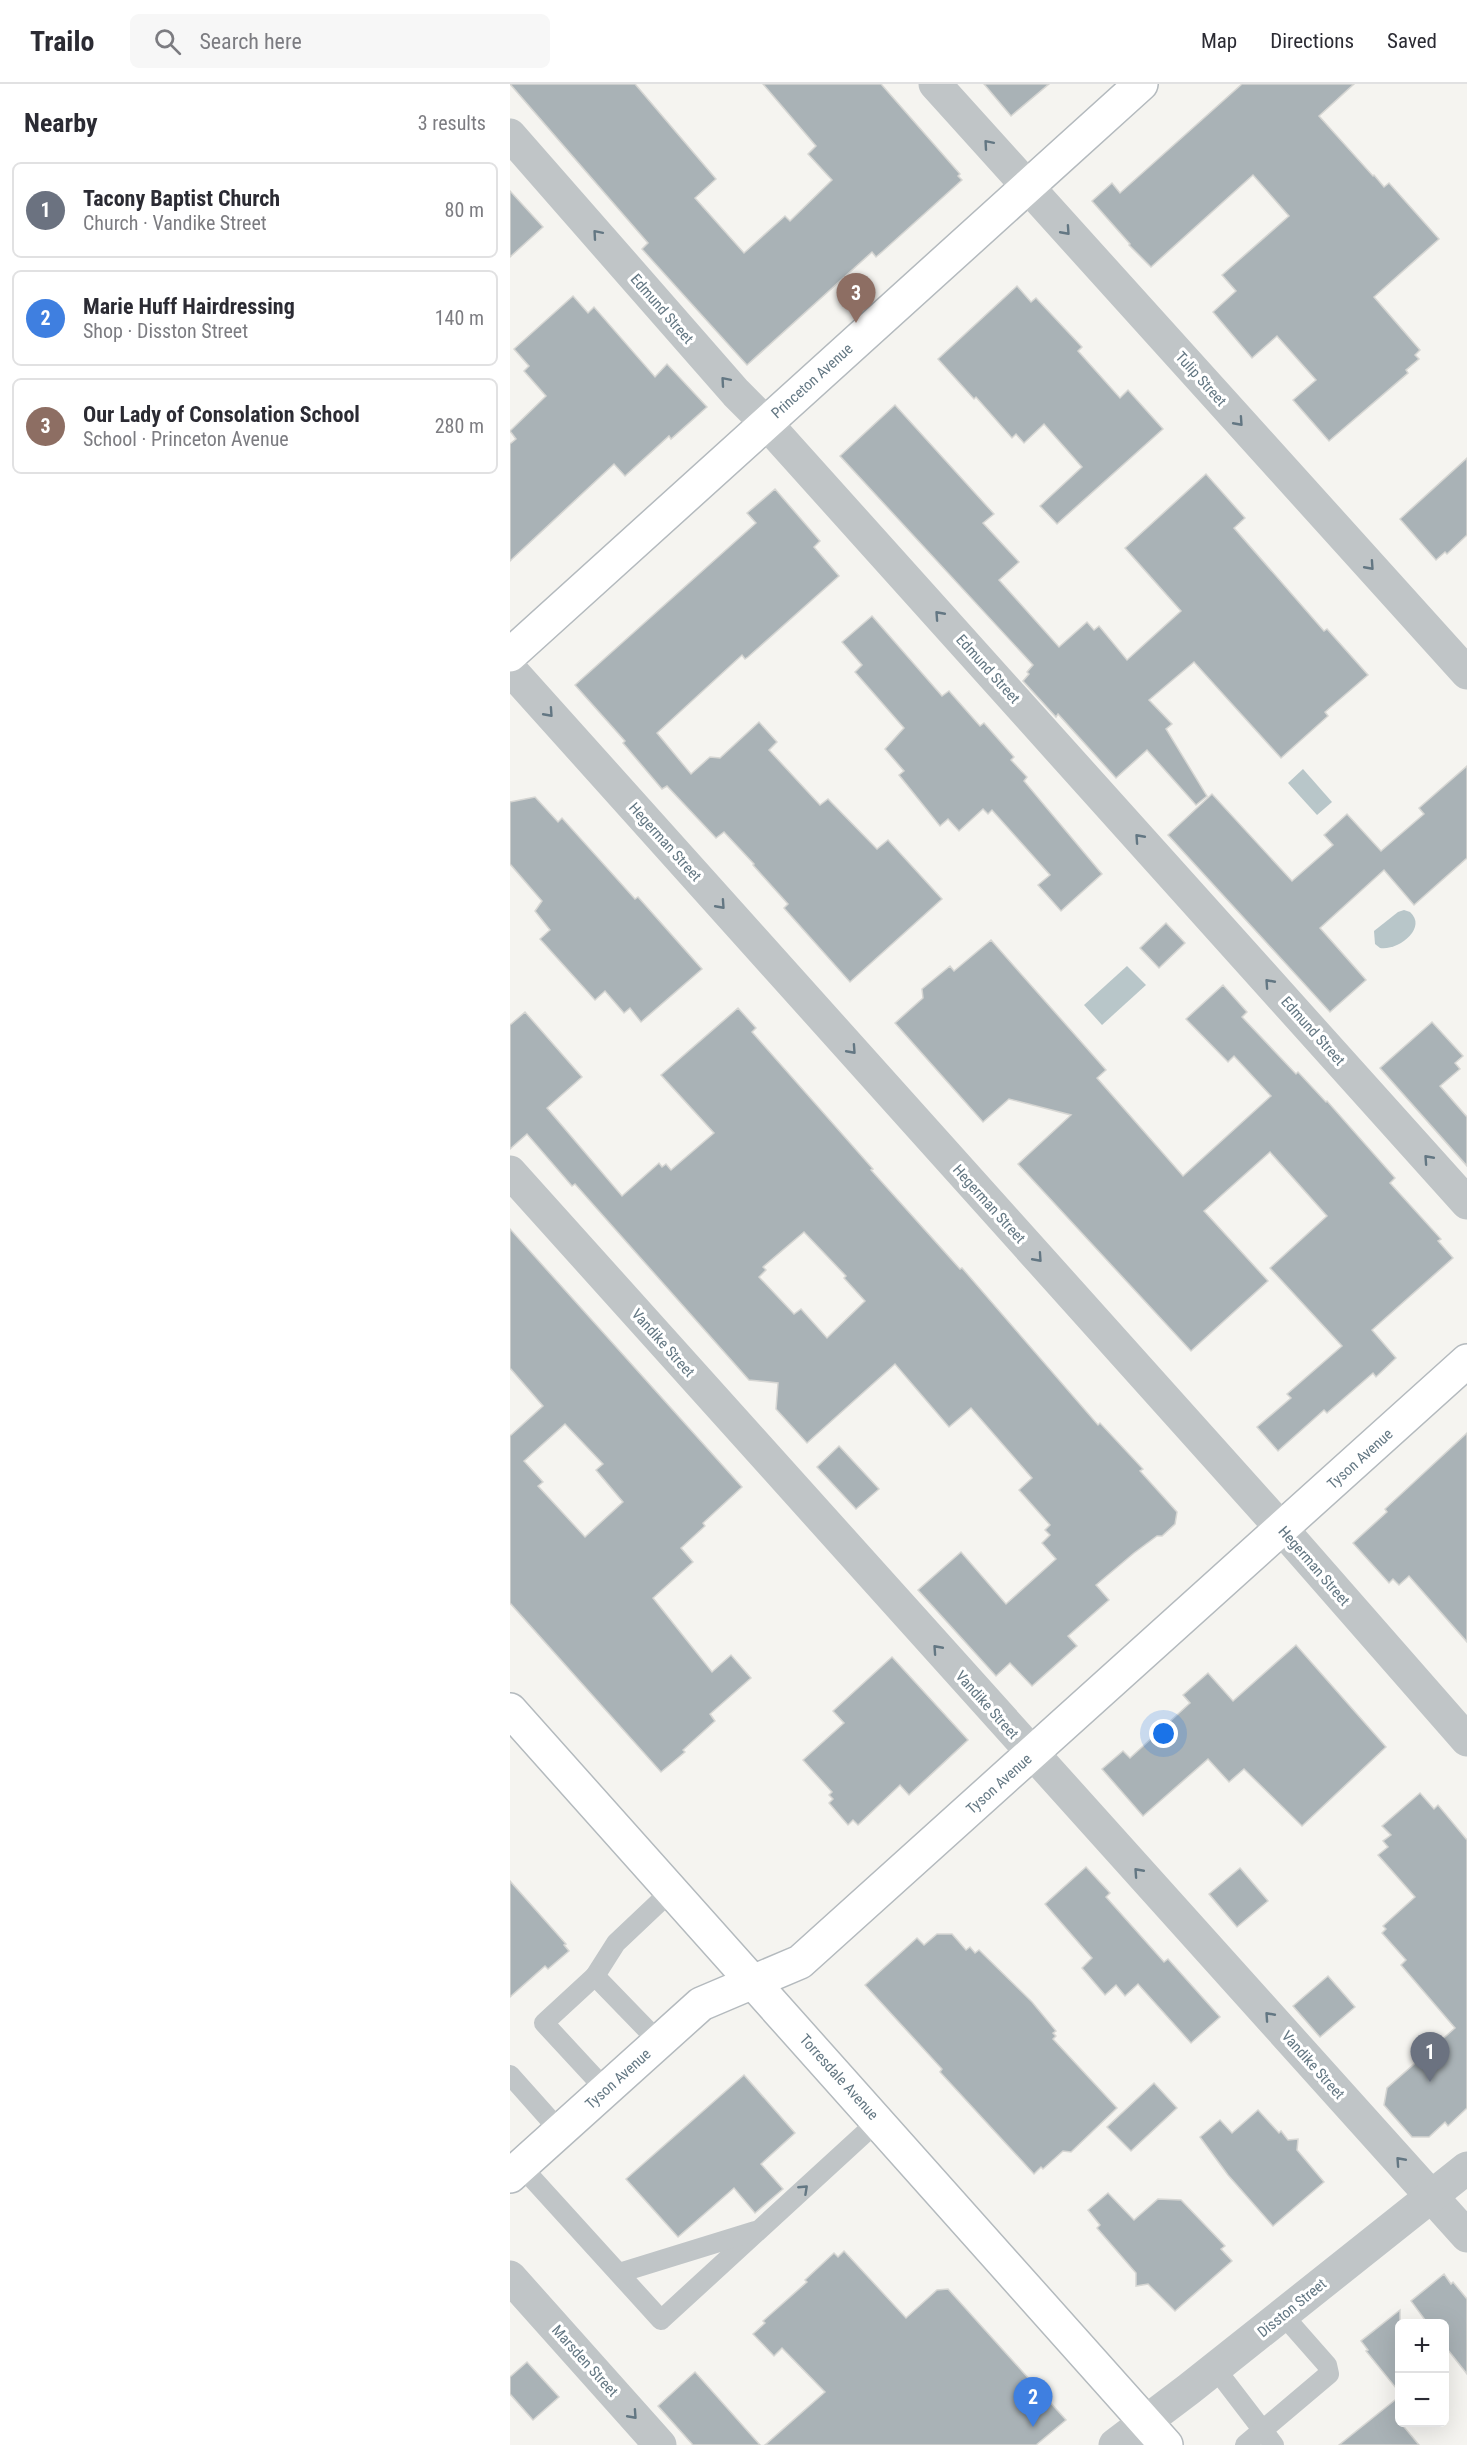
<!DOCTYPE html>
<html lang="en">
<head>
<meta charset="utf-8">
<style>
  :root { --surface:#fff; --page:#f7f7f7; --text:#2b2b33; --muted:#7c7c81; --line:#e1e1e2; --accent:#e83d1e }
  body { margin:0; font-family:"Roboto Condensed",sans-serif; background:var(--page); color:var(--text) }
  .controls { position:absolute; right:18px; bottom:18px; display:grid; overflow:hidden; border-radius:9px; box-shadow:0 6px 24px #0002 }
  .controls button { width:54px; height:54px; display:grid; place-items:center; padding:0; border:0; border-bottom:2px solid var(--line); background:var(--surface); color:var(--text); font:30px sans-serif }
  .you { position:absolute; left:654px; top:1650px; width:21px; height:21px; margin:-15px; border:4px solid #fff; border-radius:50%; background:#1a73e8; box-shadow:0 0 0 9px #1a73e833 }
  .badge { display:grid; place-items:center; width:39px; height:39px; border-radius:50%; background:var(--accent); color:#fff; font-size:20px; font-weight:700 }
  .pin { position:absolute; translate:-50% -50px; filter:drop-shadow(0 2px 3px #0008) }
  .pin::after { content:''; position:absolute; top:32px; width:21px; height:18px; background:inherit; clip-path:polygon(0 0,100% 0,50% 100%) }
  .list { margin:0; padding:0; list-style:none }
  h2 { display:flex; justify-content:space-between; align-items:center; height:78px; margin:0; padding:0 24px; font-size:26px }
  h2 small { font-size:20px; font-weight:400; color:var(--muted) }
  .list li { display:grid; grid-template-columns:39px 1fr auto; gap:18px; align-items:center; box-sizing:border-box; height:96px; margin:0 12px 12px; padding:0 12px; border:2px solid var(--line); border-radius:9px }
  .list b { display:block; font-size:22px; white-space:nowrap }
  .list p { margin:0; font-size:20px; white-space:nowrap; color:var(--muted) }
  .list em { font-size:20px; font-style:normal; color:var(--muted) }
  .icon { flex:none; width:33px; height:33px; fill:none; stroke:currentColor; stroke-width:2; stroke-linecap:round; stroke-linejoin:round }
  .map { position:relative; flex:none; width:957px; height:2361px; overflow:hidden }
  header { display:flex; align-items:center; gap:36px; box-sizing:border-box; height:84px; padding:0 30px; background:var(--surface); border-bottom:2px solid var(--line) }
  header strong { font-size:28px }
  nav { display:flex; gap:33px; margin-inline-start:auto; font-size:21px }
  .search { width:420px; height:54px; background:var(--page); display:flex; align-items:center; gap:15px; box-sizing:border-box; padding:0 21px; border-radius:9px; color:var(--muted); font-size:22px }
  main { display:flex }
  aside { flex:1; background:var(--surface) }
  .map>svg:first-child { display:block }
  .water { fill:#b8c6c9 }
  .building { fill:#a9b2b6; stroke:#d6d6d3; stroke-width:1.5; fill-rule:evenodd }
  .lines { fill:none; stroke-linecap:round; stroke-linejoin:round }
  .secondary-casing { stroke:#b4babe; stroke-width:36 }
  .lane { stroke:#c0c5c7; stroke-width:20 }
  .street { stroke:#c0c5c7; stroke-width:33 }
  .secondary { stroke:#fff; stroke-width:33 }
  .oneway { stroke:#637783 }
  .labels { text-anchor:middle; stroke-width:6; stroke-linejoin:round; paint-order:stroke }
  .street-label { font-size:15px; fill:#637783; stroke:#fff }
</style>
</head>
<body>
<header>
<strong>Trailo</strong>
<div class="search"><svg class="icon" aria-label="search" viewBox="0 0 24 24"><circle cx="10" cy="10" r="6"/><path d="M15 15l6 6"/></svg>Search here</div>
<nav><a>Map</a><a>Directions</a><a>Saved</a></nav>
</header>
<main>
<aside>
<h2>Nearby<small>3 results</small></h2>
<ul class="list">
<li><span class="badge" style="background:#6b7280">1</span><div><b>Tacony Baptist Church</b><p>Church · Vandike Street</p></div><em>80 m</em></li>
<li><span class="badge" style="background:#3f7fe0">2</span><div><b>Marie Huff Hairdressing</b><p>Shop · Disston Street</p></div><em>140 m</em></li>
<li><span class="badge" style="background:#8d6e63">3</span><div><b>Our Lady of Consolation School</b><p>School · Princeton Avenue</p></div><em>280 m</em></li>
</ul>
</aside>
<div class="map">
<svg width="957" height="2361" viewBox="0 0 957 2361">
  <rect width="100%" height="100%" fill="#f5f4f0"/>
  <g class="water">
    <path d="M793,685L822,718L807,731L778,699Z"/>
    <path d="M894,826L900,828C918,844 888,867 870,864L865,860L864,847L888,828Z"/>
    <path d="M617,882L636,901L592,941L574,921Z"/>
  </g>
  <g class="building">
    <path d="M0,0H125L206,95L185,114L234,169L275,132L280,137L322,96L298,70L306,62L253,0H371L450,90L448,92L452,96L373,167L366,173L362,168L237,281L132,165L138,159Z"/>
    <path d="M474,0H539L501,32Z"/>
    <path d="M732,0H844L809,32L863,92L864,91L874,103L879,99L929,155L864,213L910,266L905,271L909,275L896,286L898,289L819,357L783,316L806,296L767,252L742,274L703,228L726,207L712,191L779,132L743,91L641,183L619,161L620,160L582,117L602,99L610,109Z"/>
    <path d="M0,107L33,143L0,173Z"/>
    <path d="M507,202L521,218L526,214L572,263L568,267L610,314L618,306L653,345L547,440L530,422L572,383L534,340L514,359L506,350L502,354L466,313L464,315L428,275Z"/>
    <path d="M63,212L78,229L84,223L145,293L157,280L197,323L161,355L159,352L115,392L104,380L0,477V360L6,355L0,347L36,312L14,287L19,282L4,265Z"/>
    <path d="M385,321L484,430L473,439L509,478L489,496L549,563L577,538L584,546L589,542L617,576L671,527L615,464L696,390L735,434L724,444L814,547L817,545L858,591L815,628L818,632L771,674L684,578L639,616L662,640L656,645L697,712L686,721L637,666L606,694L548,630L546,633L513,597L519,590L517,588L523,581L330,372Z"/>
    <path d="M957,374V451L937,470L935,468L926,476L890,435Z"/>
    <path d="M265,405L310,457L304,463L329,492L238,573L235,575L232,571L147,649L181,690L200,673L210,674L249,638L267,658L259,666L310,721L318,715L367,765L378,756L432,815L340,898L274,824L278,820L243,781L244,780L214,748L206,754L157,702L152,705L113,659L115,657L65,601L246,439L237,429Z"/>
    <path d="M362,532L432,612L439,607L470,642L474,639L504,673L501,676L517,693L514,697L592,790L551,827L528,801L540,791L482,726L478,730L473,725L449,747L438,735L430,742L389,691L394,687L375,665L394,644L345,588L352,581L332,558Z"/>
    <path d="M957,682V774L904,821L874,786L810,844L856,896L820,928L658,751L702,710L782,797L823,761L814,751L837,730L871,767L914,730L909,724Z"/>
    <path d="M25,713L48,738L52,734L125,815L128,813L192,885L131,938L120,924L114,929L95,907L85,916L30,855L40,846L25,827L32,817L0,780V718Z"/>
    <path d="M656,839L675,859L649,884L630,864Z"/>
    <path d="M481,856L596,986L587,994L673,1092L761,1012L724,972L718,978L676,935L713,901L737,928L732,933L786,990L788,988L816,1018L817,1017L885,1094L880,1099L931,1155L928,1157L943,1174L862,1246L886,1274L866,1293L863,1289L817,1329L814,1326L768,1367L747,1343L781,1314L777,1310L832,1262L760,1184L817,1132L760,1068L694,1127L758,1197L681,1267L508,1080L561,1031L499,1015L473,1038L385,939L413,914L412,905L440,882L444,887Z"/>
    <path d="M228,924L246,944L242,948L363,1085L361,1086L450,1185L452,1184L588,1341L590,1339L633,1385L630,1387L667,1428L665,1440L652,1452H647L624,1469L586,1501L599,1516L558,1552L567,1562L522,1602L500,1579L486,1592L408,1506L451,1468L496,1520L546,1475L532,1459L540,1451L535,1446L540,1441L509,1406L522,1394L461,1324L439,1343L385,1280L297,1359L266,1325L268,1299L239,1296L65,1100L62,1102L17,1050L0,1065V941L15,928L72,993L37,1024L112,1112L149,1079L152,1083L156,1080L161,1086L204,1049L151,991ZM294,1148L336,1192L334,1194L355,1217L317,1254L291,1225L284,1230L249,1193L256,1186L253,1183Z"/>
    <path d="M922,938L953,972L945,979L950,985L930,1002L957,1033V1082L870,984Z"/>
    <path d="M0,1145L232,1403L193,1439L195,1442L171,1464L183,1478L143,1514L202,1588L221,1571L241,1594L200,1630L205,1637L173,1666L175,1668L151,1688L0,1519V1352L33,1322L0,1284ZM55,1340L93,1380L86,1386L113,1418L75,1453L28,1402L33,1398L14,1377Z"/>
    <path d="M957,1349V1558L899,1492L889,1501L883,1495L879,1499L843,1459L877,1428L875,1425Z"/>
    <path d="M329,1362L369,1405L346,1425L307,1383Z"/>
    <path d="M786,1561L876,1663L792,1742L734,1685L719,1698L698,1675L633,1732L592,1685L613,1667L620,1674L680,1619L673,1611L698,1589L723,1617Z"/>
    <path d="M382,1573L458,1656L399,1711L390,1701L348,1741L343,1736L338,1741L319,1719L323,1715L319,1711L322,1708L293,1676L334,1639L323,1627Z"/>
    <path d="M910,1709L924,1725L928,1721L957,1756V2024L938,2042L935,2038L919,2053H902L874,2021L877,2004L945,1944L891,1881L896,1876L872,1849L876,1845L873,1842L905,1813L868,1771L878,1763L873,1757L881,1751L872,1742Z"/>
    <path d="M576,1783L600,1809L596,1813L654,1878L658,1875L710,1933L681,1959L628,1900L615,1912L606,1901L595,1911L572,1884L582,1874L535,1820Z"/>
    <path d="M730,1784L758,1817L727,1843L699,1810Z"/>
    <path d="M0,1797L56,1860L54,1861L59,1867L38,1885L35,1882L0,1913Z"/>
    <path d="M427,1850H442L456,1866L460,1863L465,1869L469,1866L522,1918L546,1947L543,1949L546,1952L543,1955L607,2024L561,2068L553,2067L533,2085L531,2083L524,2090L430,1988L432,1985L355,1901L407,1854L414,1861Z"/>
    <path d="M818,1892L845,1923L810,1953L783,1922Z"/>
    <path d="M234,1991L285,2049L251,2080L273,2105L245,2129L224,2104L168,2153L116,2095Z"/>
    <path d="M644,1999L667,2024L621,2067L597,2043Z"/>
    <path d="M748,2026L769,2049L771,2047L778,2056L788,2055L787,2066L814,2098L763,2142L718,2091L690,2053L710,2036L722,2049Z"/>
    <path d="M598,2109L624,2136L648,2115L671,2116L715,2162L711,2165L722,2177L665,2227L638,2200L626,2202V2189L587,2144L590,2141L578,2126Z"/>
    <path d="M334,2167L396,2234L427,2206L438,2205L556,2336L526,2361H255L315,2308L272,2264L264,2272L243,2250L255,2239L253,2237L297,2198L295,2196L324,2169L328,2173Z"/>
    <path d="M934,2190L941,2200L943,2198L957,2215V2290L934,2261V2240H918L901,2217Z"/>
    <path d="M890,2226V2309L856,2267L858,2266L851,2257Z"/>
    <path d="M17,2278L49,2313L23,2336L0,2310V2293Z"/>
    <path d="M185,2288L250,2361H183L148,2322Z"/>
    <path d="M890,2312V2338L909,2361H829Z"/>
  </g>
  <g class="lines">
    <g class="secondary-casing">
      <g id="secondary">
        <path d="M0,571L631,0"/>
        <path d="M0,1626L656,2361"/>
        <path d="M0,2092L191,1920L290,1878L957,1277"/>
      </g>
    </g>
    <g class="lane">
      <path d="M85,1892L106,1859L161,1807"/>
      <path d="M0,1991L50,2047"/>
      <path d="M96,2006L34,1939L85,1892L149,1958"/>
      <path d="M11,2082L151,2236L368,2037"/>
      <path d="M109,2189L245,2147"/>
      <path d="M705,2284L764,2361"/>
      <path d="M735,2361L819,2290L817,2281L773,2231"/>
    </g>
    <g class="street">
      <path d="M425,0L957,589"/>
      <path d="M0,51L226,309L256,339L957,1119"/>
      <path d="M0,585L772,1445L957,1656"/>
      <path d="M0,1088L957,2152"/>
      <path d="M0,2193L150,2361"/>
      <path d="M605,2361L679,2305L957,2084"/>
    </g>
    <use href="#secondary" class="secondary"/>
  </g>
  <defs><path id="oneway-chevron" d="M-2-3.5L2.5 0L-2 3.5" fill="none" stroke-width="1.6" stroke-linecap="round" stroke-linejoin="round" transform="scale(1.5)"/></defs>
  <g class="oneway">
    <use href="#oneway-chevron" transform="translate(478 60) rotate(-131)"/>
    <use href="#oneway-chevron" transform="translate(556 147) rotate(48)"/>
    <use href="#oneway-chevron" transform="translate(87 150) rotate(-131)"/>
    <use href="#oneway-chevron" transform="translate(215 297) rotate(-131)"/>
    <use href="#oneway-chevron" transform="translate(729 338) rotate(48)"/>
    <use href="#oneway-chevron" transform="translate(860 482) rotate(48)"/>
    <use href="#oneway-chevron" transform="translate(429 531) rotate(-132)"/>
    <use href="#oneway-chevron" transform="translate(39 629) rotate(48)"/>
    <use href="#oneway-chevron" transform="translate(629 754) rotate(-132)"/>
    <use href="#oneway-chevron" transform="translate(211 821) rotate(48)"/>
    <use href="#oneway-chevron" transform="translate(759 899) rotate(-132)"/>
    <use href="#oneway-chevron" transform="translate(342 966) rotate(48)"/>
    <use href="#oneway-chevron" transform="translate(918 1075) rotate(-132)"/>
    <use href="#oneway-chevron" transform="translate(528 1174) rotate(48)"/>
    <use href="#oneway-chevron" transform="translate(427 1565) rotate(-132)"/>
    <use href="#oneway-chevron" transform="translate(628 1788) rotate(-132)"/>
    <use href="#oneway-chevron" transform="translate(759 1932) rotate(-132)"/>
    <use href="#oneway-chevron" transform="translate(890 2077) rotate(-132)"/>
    <use href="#oneway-chevron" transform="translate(294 2105) rotate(-43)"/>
    <use href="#oneway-chevron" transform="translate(123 2331) rotate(48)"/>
  </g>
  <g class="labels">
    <g class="street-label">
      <text transform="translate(152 225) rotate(49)" y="5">Edmund Street</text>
      <text transform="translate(691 295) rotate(48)" y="5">Tulip Street</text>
      <text transform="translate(302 297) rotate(-42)" y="5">Princeton Avenue</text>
      <text transform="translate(478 585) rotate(48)" y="5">Edmund Street</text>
      <text transform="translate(155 758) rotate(48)" y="5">Hegerman Street</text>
      <text transform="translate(803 947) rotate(48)" y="5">Edmund Street</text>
      <text transform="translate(479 1120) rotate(48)" y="5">Hegerman Street</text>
      <text transform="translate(153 1259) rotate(48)" y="5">Vandike Street</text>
      <text transform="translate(850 1375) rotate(-42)" y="5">Tyson Avenue</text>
      <text transform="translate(804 1482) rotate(49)" y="5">Hegerman Street</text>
      <text transform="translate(477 1621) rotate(48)" y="5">Vandike Street</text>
      <text transform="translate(489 1700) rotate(-42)" y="5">Tyson Avenue</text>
      <text transform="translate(803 1981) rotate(48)" y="5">Vandike Street</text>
      <text transform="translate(329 1993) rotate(48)" y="5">Torresdale Avenue</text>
      <text transform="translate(108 1995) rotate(-42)" y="5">Tyson Avenue</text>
      <text transform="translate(782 2224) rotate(-39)" y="5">Disston Street</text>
      <text transform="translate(75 2277) rotate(48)" y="5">Marsden Street</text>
    </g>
  </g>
</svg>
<div class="controls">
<button>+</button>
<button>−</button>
</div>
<div class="you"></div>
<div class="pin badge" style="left:920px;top:1998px;background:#6b7280">1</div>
<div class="pin badge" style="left:523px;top:2343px;background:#3f7fe0">2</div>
<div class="pin badge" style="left:346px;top:239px;background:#8d6e63">3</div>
</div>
</main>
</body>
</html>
